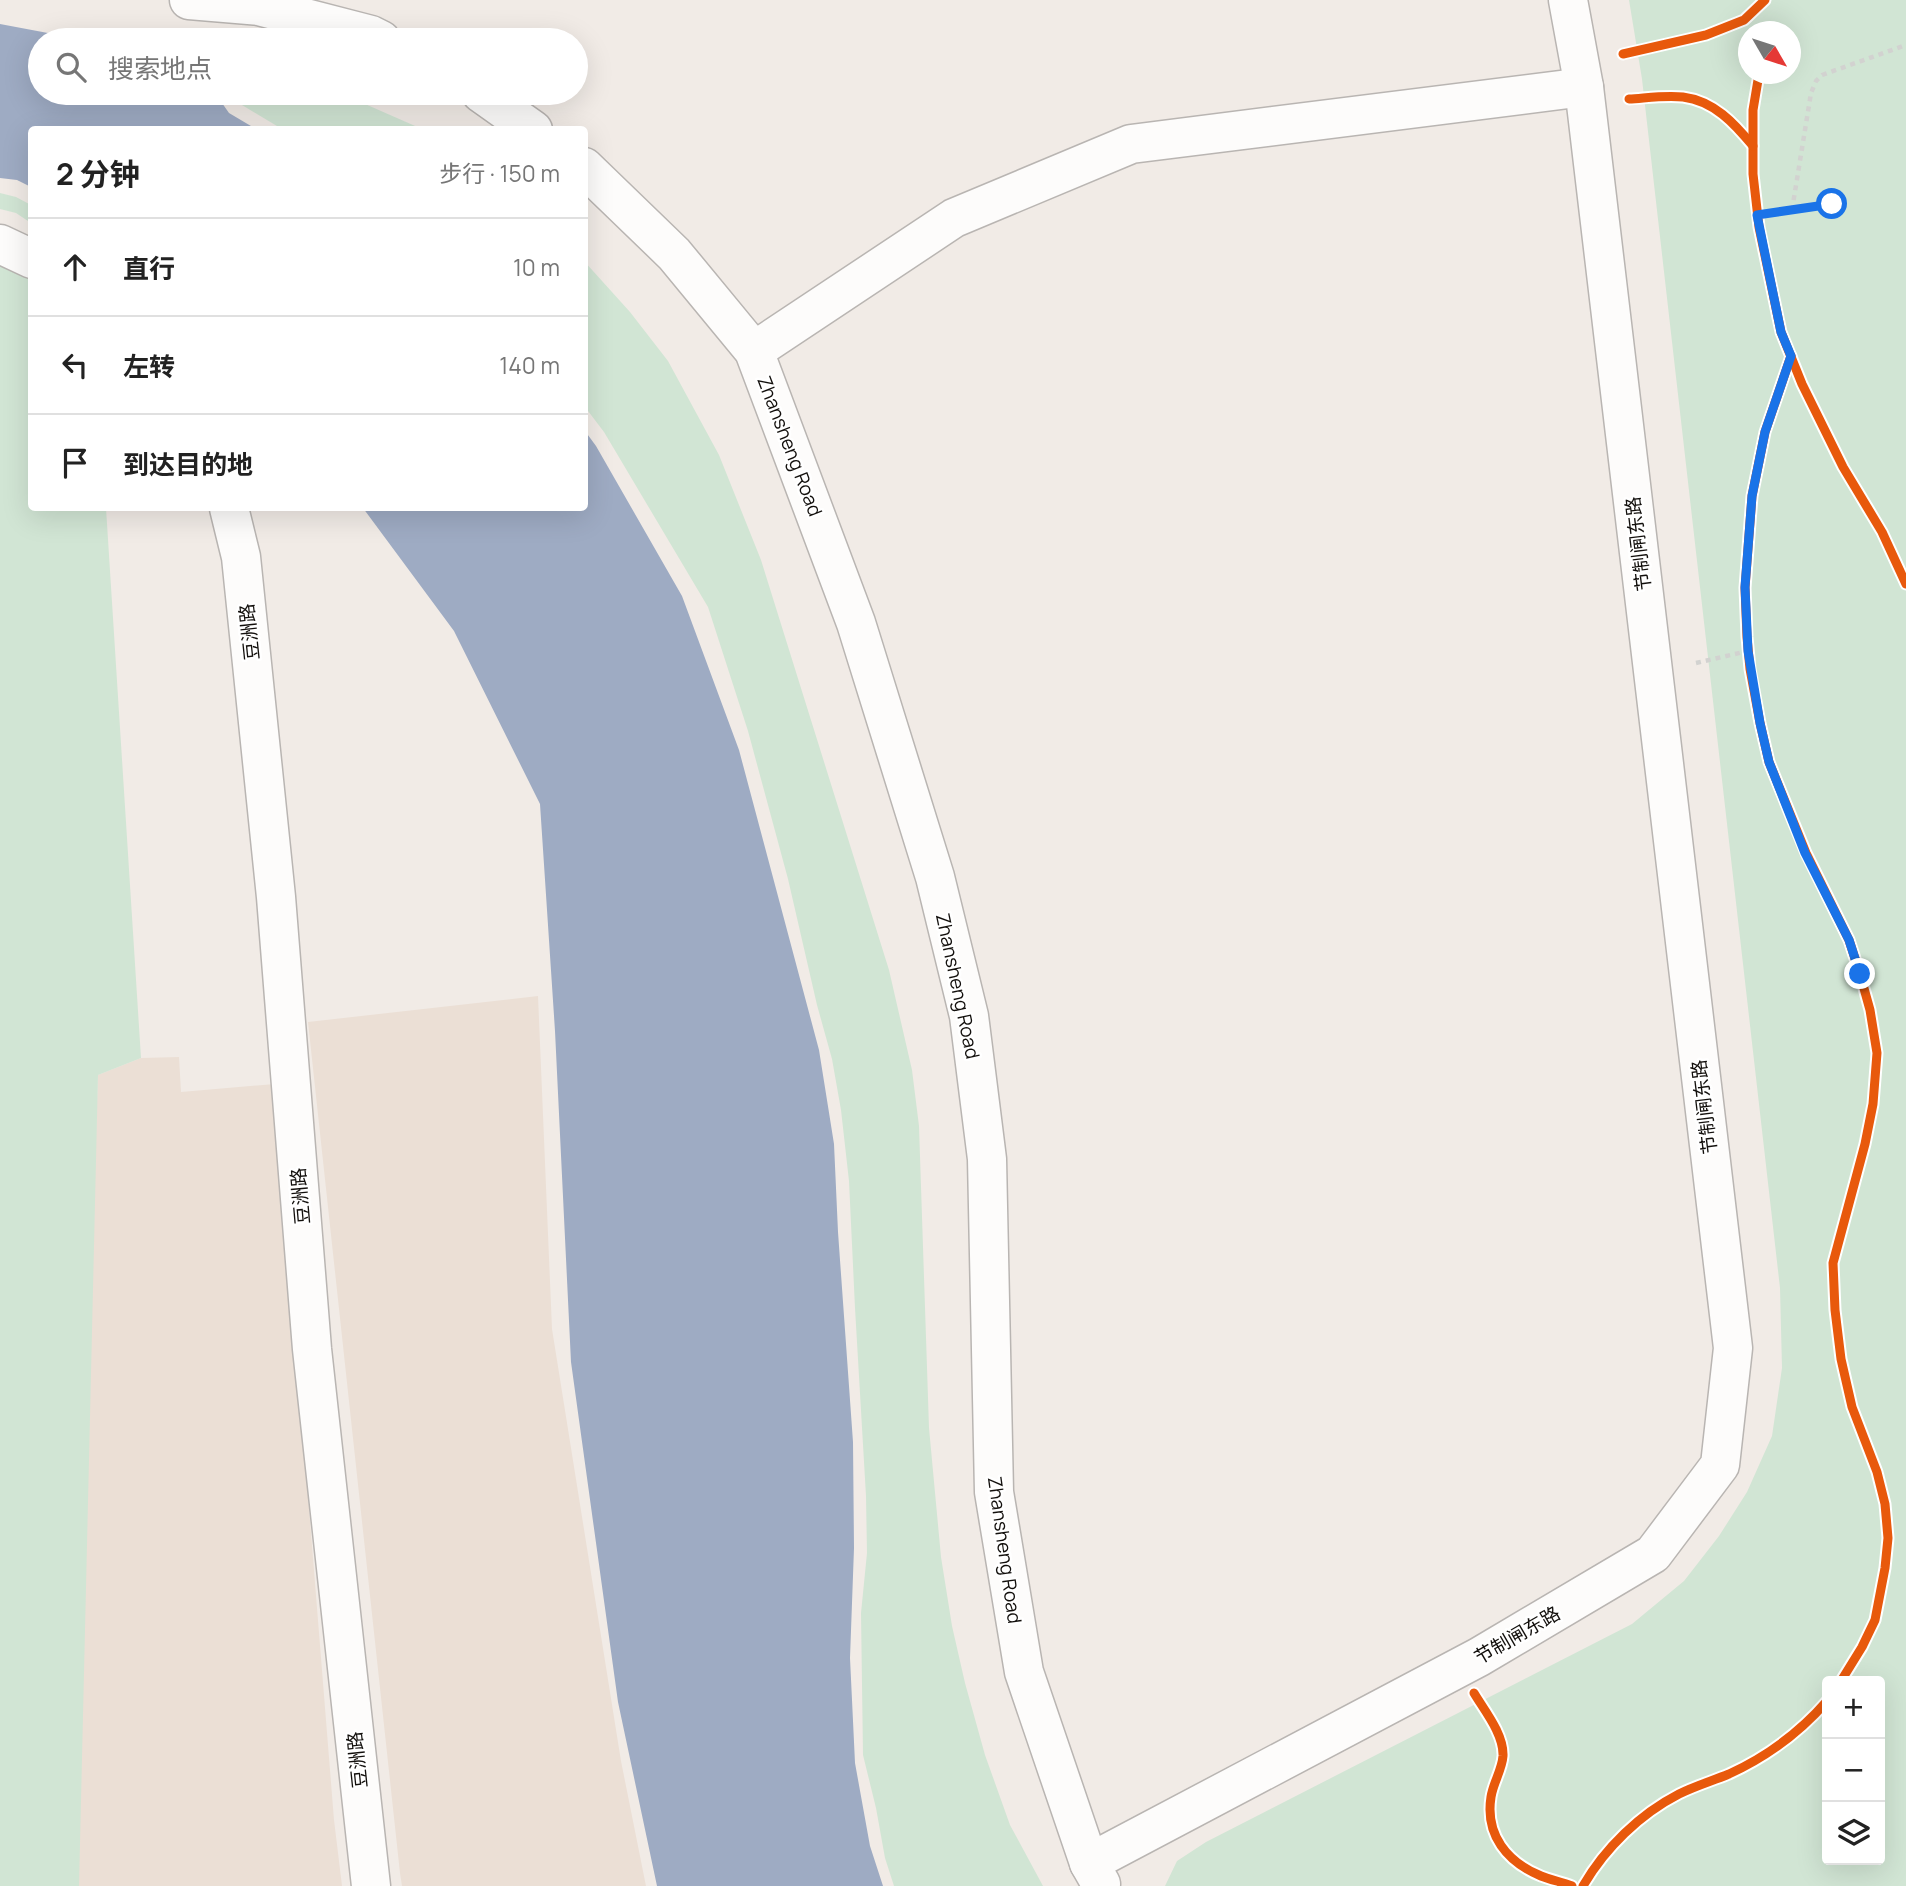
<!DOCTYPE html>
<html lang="zh">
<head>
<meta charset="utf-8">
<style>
  :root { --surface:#fff; --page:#f6f6f6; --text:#222; --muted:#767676; --line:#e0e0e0 }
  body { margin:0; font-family:Manrope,"Noto Sans SC",sans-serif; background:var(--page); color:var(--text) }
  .controls { position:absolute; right:21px; bottom:21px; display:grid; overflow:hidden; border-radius:7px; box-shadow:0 7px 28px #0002 }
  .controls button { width:63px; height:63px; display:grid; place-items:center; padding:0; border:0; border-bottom:2px solid var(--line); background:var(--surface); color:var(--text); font:35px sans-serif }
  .compass { position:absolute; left:1738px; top:21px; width:63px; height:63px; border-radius:50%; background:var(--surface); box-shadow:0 7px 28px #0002; rotate:129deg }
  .stop { position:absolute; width:21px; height:21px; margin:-16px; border:5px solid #1a73e8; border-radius:50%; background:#fff }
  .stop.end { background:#1a73e8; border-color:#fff; box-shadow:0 2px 7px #0008 }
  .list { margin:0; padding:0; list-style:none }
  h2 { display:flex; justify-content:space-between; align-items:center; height:91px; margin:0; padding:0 28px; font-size:30px }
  h2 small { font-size:23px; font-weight:400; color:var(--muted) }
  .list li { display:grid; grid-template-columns:46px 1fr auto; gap:21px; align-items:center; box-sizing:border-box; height:98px; padding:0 28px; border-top:2px solid var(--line) }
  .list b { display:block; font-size:26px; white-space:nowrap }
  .list em { font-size:23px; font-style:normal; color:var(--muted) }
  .icon { flex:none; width:38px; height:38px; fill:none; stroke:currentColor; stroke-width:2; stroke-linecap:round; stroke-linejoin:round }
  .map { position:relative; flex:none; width:1906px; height:1886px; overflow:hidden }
  .search { position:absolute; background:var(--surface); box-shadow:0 7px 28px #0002; left:28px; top:28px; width:560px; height:77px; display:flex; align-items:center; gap:18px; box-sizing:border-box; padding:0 24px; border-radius:38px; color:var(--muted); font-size:26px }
  .panel { position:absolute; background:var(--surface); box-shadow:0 7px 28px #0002; left:28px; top:126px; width:560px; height:385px; border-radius:7px }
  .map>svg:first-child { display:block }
  .built { fill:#ebdfd5 }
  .green { fill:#d1e5d4; fill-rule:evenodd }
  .water { fill:#9eabc3 }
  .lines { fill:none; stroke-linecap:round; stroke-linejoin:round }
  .street-casing { stroke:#b9b5b2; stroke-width:41 }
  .secondary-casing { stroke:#b9b5b2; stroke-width:41 }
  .path { stroke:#d2d2d0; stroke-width:4.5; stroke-dasharray:5 5; stroke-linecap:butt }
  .street { stroke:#fdfcfb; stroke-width:38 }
  .secondary { stroke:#fdfcfb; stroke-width:38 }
  .cycleway-casing { stroke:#fff; stroke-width:13 }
  .cycleway { stroke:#e8590c; stroke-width:9 }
  .route { stroke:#1a73e8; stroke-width:9 }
  .labels { text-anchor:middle; stroke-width:5; stroke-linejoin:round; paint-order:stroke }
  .street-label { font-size:19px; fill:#120f0c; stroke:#fff }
</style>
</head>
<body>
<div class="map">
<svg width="1906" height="1886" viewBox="0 0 1906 1886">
  <rect width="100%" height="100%" fill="#f1ebe6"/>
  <g class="built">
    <path d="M538,996L552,1329L621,1761L646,1886H402L400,1873L308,1022Z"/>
    <path d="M179,1057L181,1092L275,1084L334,1820L342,1886H69L98,1075L141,1058Z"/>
  </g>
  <g class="green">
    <path d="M1629,0H1906V1886H1165L1177,1861L1206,1842L1632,1624L1684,1581L1719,1536L1747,1492L1772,1436L1782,1368L1780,1288L1642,79ZM1748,32H1790V74H1748ZM1827,1681H1880V1860H1827Z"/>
    <path d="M234,93H340L422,129H282L237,102Z"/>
    <path d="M0,193L16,197L31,205V223L16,213L0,209Z"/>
    <path d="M0,259L14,266L31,279L32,508H106L141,1058L98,1075L79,1886H0Z"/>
    <path d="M584,261L630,312L668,361L719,455L761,560L889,970L912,1070L919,1126L929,1428L941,1557L952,1626L965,1683L985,1755L1010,1825L1043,1886H894L885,1858L876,1808L863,1755L861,1613L867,1553L866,1496L855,1308L849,1181L841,1110L832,1059L817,1005L788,879L748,731L708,607L604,432L585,407Z"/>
  </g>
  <g class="water">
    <path d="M0,24L85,40H40V93H215L229,113L256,129L32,130L31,187L17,180L0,178Z"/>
    <path d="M585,431L596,446L682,596L739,750L819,1050L834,1144L838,1232L853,1442L854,1548L850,1658L855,1763L870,1846L883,1886H657L618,1702L571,1362L555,1031L540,804L454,631L363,508H584Z"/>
  </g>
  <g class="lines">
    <g class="street-casing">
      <path id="street" d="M754,351L954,218L1131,144L1584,87"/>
    </g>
    <g class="secondary-casing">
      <g id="secondary">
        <path d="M189,0L259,6L371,35L381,40"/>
        <path d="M481,93L533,130"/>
        <path d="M584,167L674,254L754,351L856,623L935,877L969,1016L987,1159L994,1492L1024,1672L1089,1863L1101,1884"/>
        <path d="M0,244L32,259"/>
        <path d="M229,508L241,557L276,897L312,1349L371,1886"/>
        <path d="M1089,1863L1479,1657L1653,1554L1720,1465L1733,1348L1584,87L1568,0"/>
      </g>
    </g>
    <g class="path">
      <path d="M1792,210L1811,93L1816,81L1822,75L1906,45"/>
      <path d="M1757,215L1832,204"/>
      <path d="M1696,663L1748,651"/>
    </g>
    <use href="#street" class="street"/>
    <use href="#secondary" class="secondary"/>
    <g class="cycleway-casing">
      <g id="cycleway">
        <path d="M1623,54L1706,35L1744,20L1765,0"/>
        <path d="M1759,74L1753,110V174L1759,227L1781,332L1802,384L1843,467L1882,532L1906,584"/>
        <path d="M1629,99C1646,98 1666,95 1683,97C1714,101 1734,123 1753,146"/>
        <path d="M1791,356L1765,432L1752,496L1745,588L1747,637L1750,669L1760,723L1769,762L1806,853L1849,940L1860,974L1870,1010L1877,1053L1873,1104L1865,1144L1833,1263L1835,1310L1841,1359L1852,1407L1877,1472L1885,1504L1888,1538L1885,1568L1875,1620L1862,1647L1841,1681"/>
        <path d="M1474,1693C1484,1710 1504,1734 1503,1756C1502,1770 1493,1783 1491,1797C1485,1835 1507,1862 1541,1876C1551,1880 1562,1882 1572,1886"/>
        <path d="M1583,1886C1605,1848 1640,1814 1679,1794C1695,1786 1712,1781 1729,1774C1766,1757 1801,1731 1827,1701"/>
      </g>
    </g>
    <use href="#cycleway" class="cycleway"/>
  </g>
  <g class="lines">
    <path class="route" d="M1832,204L1757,215L1781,332L1791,356L1765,432L1752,496L1745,587L1748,651L1760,723L1769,762L1805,853L1849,940L1860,974"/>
  </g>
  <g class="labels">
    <g class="street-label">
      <text transform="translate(790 446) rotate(69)" y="7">Zhansheng Road</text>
      <text transform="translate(1638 544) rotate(-97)" y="7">节制闸东路</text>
      <text transform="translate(249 632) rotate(-96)" y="7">豆洲路</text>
      <text transform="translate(958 986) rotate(78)" y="7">Zhansheng Road</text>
      <text transform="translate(1704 1107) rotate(-97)" y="7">节制闸东路</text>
      <text transform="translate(300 1196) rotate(-95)" y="7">豆洲路</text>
      <text transform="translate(1005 1550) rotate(82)" y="7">Zhansheng Road</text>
      <text transform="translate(1517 1635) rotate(-30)" y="7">节制闸东路</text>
      <text transform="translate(357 1760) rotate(-96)" y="7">豆洲路</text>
    </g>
  </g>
</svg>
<div class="controls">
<button>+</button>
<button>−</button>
<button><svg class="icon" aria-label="layers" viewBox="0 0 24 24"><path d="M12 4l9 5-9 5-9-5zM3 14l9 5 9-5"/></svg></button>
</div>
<svg class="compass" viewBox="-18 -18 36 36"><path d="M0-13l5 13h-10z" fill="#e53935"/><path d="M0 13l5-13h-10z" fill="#767676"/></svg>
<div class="stop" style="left:1832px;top:204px"></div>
<div class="stop end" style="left:1860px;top:974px"></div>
<div class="search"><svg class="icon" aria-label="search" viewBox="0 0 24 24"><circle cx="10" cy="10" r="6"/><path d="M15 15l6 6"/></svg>搜索地点</div>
<section class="panel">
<h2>2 分钟<small>步行 · 150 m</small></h2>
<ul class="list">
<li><svg class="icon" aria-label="ahead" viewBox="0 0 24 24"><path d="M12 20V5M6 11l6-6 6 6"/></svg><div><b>直行</b></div><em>10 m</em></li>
<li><svg class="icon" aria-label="left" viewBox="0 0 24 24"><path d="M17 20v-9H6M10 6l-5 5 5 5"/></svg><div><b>左转</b></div><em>140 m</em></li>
<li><svg class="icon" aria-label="arrive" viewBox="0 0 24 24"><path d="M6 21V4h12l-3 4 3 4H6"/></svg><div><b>到达目的地</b></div></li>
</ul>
</section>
</div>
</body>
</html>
